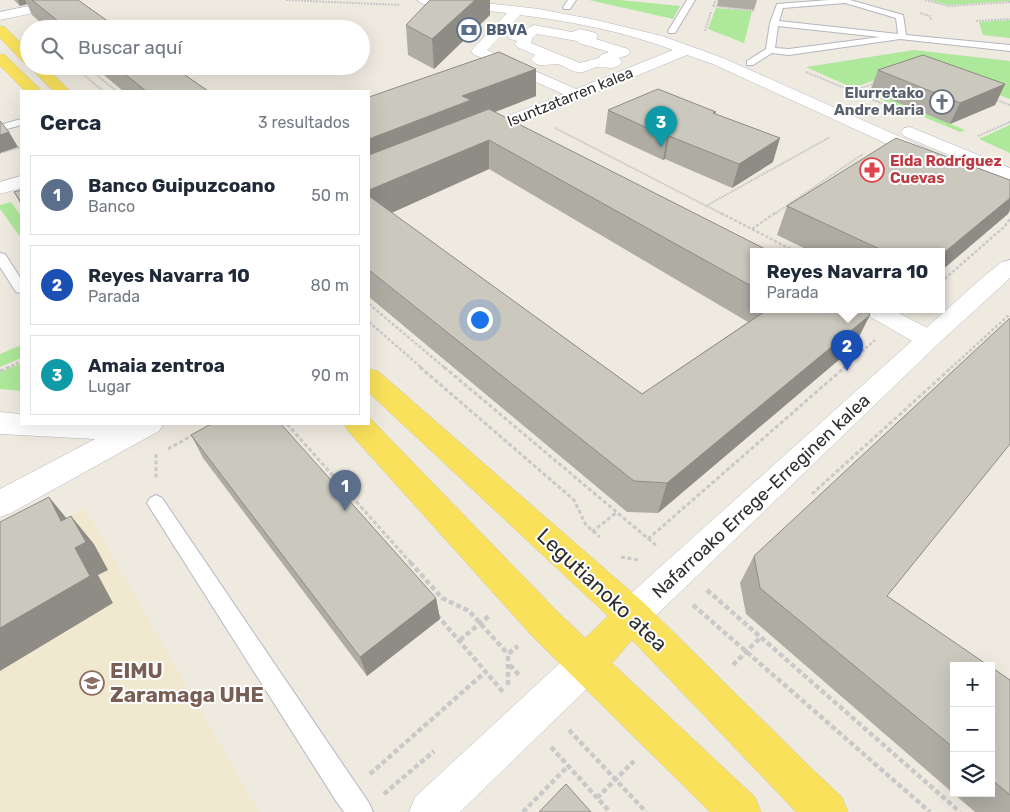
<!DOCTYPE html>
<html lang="es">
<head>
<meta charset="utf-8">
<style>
  :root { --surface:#fff; --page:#f6f6f7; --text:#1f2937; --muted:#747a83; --line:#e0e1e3; --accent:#3d52ff }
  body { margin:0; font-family:Rubik,sans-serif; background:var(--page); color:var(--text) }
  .controls { position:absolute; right:15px; bottom:15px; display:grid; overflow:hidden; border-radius:0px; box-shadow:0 5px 20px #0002 }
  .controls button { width:45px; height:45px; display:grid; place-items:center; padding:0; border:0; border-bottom:1px solid var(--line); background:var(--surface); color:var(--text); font:25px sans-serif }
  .you { position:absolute; left:479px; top:319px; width:18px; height:18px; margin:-12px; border:4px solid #fff; border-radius:50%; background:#1a73e8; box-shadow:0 0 0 8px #1a73e833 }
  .badge { display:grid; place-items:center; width:32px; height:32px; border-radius:50%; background:var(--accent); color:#fff; font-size:16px; font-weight:700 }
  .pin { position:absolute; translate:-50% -41px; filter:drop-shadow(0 1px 2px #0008) }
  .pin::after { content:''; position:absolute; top:26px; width:18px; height:15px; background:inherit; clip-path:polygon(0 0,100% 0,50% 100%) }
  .popup { position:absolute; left:750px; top:248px; width:195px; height:65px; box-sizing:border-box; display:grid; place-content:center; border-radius:0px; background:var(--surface); filter:drop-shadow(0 1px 4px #0005); font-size:16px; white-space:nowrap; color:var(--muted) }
  .popup b { font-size:19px; color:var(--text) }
  .popup::after { content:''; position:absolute; left:50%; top:100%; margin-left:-10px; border:10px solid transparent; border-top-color:var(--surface) }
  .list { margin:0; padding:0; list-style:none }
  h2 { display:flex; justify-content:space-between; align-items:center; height:65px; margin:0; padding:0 20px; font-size:21px }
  h2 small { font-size:16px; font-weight:400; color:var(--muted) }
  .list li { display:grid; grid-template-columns:32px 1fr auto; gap:15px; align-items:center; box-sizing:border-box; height:80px; margin:0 10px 10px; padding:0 10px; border:1px solid var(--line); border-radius:0px }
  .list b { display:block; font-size:19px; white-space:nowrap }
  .list p { margin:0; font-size:16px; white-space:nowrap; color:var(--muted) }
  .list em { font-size:16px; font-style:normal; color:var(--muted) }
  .icon { flex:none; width:28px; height:28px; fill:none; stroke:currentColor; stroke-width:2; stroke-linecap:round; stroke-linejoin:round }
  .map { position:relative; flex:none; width:1010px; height:812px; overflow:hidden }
  .search { position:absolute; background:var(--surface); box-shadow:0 5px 20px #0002; left:20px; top:20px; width:350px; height:55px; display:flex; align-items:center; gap:12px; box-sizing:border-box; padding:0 18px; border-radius:28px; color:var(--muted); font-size:19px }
  .panel { position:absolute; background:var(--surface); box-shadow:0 5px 20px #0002; left:20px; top:90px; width:350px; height:335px; border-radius:0px }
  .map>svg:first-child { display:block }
  .education { fill:#f1e9cf }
  .green { fill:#aee89a }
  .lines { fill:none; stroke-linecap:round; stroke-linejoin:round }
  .lane-casing { stroke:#b4b5c2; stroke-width:2 }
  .street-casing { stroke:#b4b5c2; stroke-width:1 }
  .secondary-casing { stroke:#b4b5c2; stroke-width:1 }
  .primary-casing { stroke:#c9c9c9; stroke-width:1 }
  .path-far3 { stroke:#c9c9c9; stroke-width:2; stroke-dasharray:2 1; stroke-linecap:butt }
  .path-far2 { stroke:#c9c9c9; stroke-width:2.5; stroke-dasharray:3 2; stroke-linecap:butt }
  .path-far1 { stroke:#c9c9c9; stroke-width:3; stroke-dasharray:4 2.5; stroke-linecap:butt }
  .path { stroke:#c9c9c9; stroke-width:4.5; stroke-dasharray:5 3; stroke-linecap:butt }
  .lane { fill:#fff; fill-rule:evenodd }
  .street { fill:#fff; fill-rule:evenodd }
  .secondary { fill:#fff; fill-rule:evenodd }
  .primary { fill:#f9e15c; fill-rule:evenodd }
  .wall { fill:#afaca3; fill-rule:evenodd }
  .shaded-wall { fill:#8e8c85 }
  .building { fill:#cbc8be; stroke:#8e8c85 }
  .labels { text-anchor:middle; stroke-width:4; stroke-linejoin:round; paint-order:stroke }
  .far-service-label { font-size:15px; font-weight:bold; fill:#4e5e75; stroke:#fff; text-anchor:start }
  .far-worship-label { font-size:15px; font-weight:bold; fill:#5b616d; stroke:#fff; text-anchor:end }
  .far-street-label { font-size:15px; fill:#2e2e2e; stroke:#fff }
  .far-health-label { font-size:15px; font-weight:bold; fill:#be3a42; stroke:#fff; text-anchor:start }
  .street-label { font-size:18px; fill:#2e2e2e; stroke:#fff }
  .near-street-label { font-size:21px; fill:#2e2e2e; stroke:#fff }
  .near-education-label { font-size:21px; font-weight:bold; fill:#785e54; stroke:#fff; text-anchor:start }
</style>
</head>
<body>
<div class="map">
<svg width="1010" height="812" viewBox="0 0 1010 812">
  <rect width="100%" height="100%" fill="#efeae0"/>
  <path class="education" d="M85,508L259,812H0V554Z"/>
  <g class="green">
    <path d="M589,0H620L680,6L673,19Z"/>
    <path d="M930,0H1010V1L949,5Z"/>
    <path d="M716,8L752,11L744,43L708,29Z"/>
    <path d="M1010,20V38L983,35L979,22Z"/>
    <path d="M914,50L1010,61V99L915,65L853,88L806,67Z"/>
    <path d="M877,93L965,130L960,132L871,95Z"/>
    <path d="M1010,125V153L979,139Z"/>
    <path d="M11,202L21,216V238L0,209V205Z"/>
    <path d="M21,345V358L0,367V354Z"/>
    <path d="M21,363V391L0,389V372Z"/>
  </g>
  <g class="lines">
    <g class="lane-casing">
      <g id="lane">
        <path d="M568,0H576L570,9H564L563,7Z"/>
        <path d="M687,0H695L675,33H669L668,31Z"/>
        <path d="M829,0H850L903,15L906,35L1010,45V51L900,39L789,55L772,53L753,65H747V61L766,49L770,23L777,4ZM845,3L896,18L898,34L779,21L783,8ZM778,26L880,37L789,49L775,48Z"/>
        <path d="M21,119V125L0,131V125Z"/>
        <path d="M0,253L5,254L21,279V293L16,292L0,267Z"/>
        <path d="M156,495L162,498L369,803L373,812H344L338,804L150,508L147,503L150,498Z"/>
      </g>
    </g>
    <g class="street-casing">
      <g id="street">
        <path d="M58,0H82L76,4L0,20V12Z"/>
        <path d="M417,0H457L539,9L596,20L662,36L723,58L932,151L935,155L932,159L926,160L920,159L713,64L687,55L483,139L477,140L471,139L468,135L471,131L563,94L473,54L471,51L507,13L423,4ZM520,15C571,21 625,32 673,50L576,89L487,50Z"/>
        <path d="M534,25L572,32L580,29L596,33L598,36L596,39L628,49L630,52L628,55L619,58L622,62C615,72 607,66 597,67C591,68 585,73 578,72C570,72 563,64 556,64C547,63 539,70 531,59L535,55L517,47L515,44L517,41L510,39L508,36L513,29H527ZM537,34L577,41L579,43L609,52L601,55L599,58L580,63L531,43L533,37Z"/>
        <path d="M910,127L1010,168V181L904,136L901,132L904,128Z"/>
        <path d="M21,176V188L0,194V182Z"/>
        <path d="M863,310H893L937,333L941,339L937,345L928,347L919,345L867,315Z"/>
        <path d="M0,412L21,414V424H163L159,431L11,513L0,517V489L95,439L0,434Z"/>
      </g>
    </g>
    <g class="secondary-casing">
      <g id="secondary">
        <path d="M1010,260V278L937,345L644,627L632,631L620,627L614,615L620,603L983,277L1002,262Z"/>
        <path d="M586,646L599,651L604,664L599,677L460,812H409L415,797L573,651Z"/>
      </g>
    </g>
    <g class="primary-casing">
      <g id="primary">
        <path d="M0,26L5,27L29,51V64L24,63L0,38Z"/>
        <path d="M0,54L5,55L42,91H25L0,66Z"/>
        <path d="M29,66H45L70,91H53Z"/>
        <path d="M369,369L378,371L644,603L808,765L842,797L848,812H796L632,640L612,663L755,797L761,812H710L531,635L348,431L344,424H369V417L557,611L585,638L608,616L369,393Z"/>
      </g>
    </g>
    <g class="path-far3">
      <path d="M286,0L400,5"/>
      <path d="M925,0L949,6L1010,2"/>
      <path d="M713,6L755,11"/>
      <path d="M713,6L716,0"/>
      <path d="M920,13L930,16L931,20"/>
      <path d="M976,21L1010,19"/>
      <path d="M705,31L711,12"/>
      <path d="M86,66L116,91"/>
      <path d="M78,70L103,91"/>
      <path d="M806,72L900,111"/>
      <path d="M856,90L876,83"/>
      <path d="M994,99L1010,105"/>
      <path d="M555,128L724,215"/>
      <path d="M978,136L1010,122"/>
      <path d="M0,153L21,147"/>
      <path d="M706,206L830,137"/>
      <path d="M773,215L863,154"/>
    </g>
    <g class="path-far2">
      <path d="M721,213L796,252"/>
      <path d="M752,229L775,213"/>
      <path d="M941,282L1005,226L1010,219"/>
      <path d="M369,304L445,368"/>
      <path d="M369,322L422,368"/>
      <path d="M7,368L21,361"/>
      <path d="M843,368L875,340"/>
      <path d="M951,368L1010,314"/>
    </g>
    <g class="path-far1">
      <path d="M420,367L574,500L586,525L600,537"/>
      <path d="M444,367L657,546"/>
      <path d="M0,371L9,367"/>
      <path d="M287,424L411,563"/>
      <path d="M168,449L193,435"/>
      <path d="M156,454V480"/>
      <path d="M812,494L952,367"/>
      <path d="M592,532L617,512"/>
      <path d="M648,539L845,367"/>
      <path d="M621,557L639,560"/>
    </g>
    <g class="path">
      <path d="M410,562L442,598L469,611L508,654"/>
      <path d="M707,590L960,812"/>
      <path d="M693,605L930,812"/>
      <path d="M437,615L503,692"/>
      <path d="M460,640L490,615"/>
      <path d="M510,665L519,675"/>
      <path d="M733,665L760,638"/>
      <path d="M508,685V654L518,646"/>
      <path d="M569,730L646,812"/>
      <path d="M551,747L610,812"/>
      <path d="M370,774L484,673"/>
      <path d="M384,794L434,751"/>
      <path d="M597,798L634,761"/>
      <path d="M523,812L568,766"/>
    </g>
    <use href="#lane" class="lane"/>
    <use href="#street" class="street"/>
    <use href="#secondary" class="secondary"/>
    <use href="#primary" class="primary"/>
  </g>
  <g class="wall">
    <path d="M14,0H78L119,29H48L32,15L27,4L20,6Z"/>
    <path d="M718,0H757L754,10L717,6Z"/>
    <path d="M490,15L434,69L408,55L406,25Z"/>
    <path d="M93,66H172L208,91H123Z"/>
    <path d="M536,69V96L494,112L753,252V310H868L854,347L658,513L627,512L369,297V97ZM489,169L748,322L642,394L391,213Z"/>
    <path d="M878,70L1005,84L995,105L950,124L870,91Z"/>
    <path d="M608,110L716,114L773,162L732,188L665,159L663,160L605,133Z"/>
    <path d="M21,190V205L14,192Z"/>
    <path d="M787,206L1008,214L941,252H812L777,235Z"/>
    <path d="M191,435L436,598L440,619L367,676L203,458Z"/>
    <path d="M754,556L887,596L954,666V793H991V667L1010,680V812H975L746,614L740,583Z"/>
  </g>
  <g class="shaded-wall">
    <path d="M18,0H25L27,4L20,6Z"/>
    <path d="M475,0H490V15L434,69L432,39Z"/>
    <path d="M536,69V96L472,121L369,170V139L462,96Z"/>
    <path d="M1005,84L995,105L950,124L960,103Z"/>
    <path d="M9,132L18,147L0,153V135Z"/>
    <path d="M669,136L665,159L663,160L667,137Z"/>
    <path d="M780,138L773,162L732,188L739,164Z"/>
    <path d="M489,140V169L369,223V190Z"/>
    <path d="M1010,198V210L1008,214L941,271V255Z"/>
    <path d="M870,315L854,347L658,513L667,483Z"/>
    <path d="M49,497L72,525L71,516L94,544L108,570L98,575L113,603L0,671V628Z"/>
    <path d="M436,598L440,619L367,676L360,657Z"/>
  </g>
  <g class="building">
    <path d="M32,0H78L119,29H68Z"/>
    <path d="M430,0H475L432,39L406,25Z"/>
    <path d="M499,52L536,69L462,96L471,100L369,139V97Z"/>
    <path d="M923,55L1005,84L960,103L878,70Z"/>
    <path d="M115,66H172L208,91H146Z"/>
    <path d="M658,89L716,112L713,113L780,138L739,164L669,136L667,137L608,110Z"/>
    <path d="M489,109L771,252H753V287L489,140L369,190V155Z"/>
    <path d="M0,121L9,132L0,135Z"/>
    <path d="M896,138L1010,180V198L941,255V252H886L787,206Z"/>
    <path d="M21,190V202L14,192Z"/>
    <path d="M369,196L642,394L767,310H868L870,315L667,483L634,481L369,270Z"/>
    <path d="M1010,318V444L887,596L989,666H954V748L760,588L754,556Z"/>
    <path d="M211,424H281L436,598L360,657L191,435Z"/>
    <path d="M49,497L61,521L71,516L86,542L75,548L90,576L0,628V522Z"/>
    <path d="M991,667L1010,680V795L991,779Z"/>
    <path d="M566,784L591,812H539Z"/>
  </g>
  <defs>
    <g id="bank-ring" transform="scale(1.25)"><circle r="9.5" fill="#fff" stroke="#5c6f8a" stroke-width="1.5"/><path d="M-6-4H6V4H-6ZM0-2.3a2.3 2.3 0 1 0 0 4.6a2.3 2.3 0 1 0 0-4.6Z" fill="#5c6f8a"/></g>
    <g id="church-ring" transform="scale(1.25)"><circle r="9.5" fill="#fff" stroke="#6b7280" stroke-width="1.5"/><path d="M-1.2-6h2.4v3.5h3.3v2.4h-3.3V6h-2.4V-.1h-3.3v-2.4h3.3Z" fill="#6b7280"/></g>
    <g id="pharmacy-ring" transform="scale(1.25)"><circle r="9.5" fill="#fff" stroke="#e0444e" stroke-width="1.5"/><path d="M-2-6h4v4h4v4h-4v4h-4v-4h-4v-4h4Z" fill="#e0444e"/></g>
    <g id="school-ring" transform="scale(1.25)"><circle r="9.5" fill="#fff" stroke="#8d6e63" stroke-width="1.5"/><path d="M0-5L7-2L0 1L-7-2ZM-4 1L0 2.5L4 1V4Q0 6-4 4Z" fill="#8d6e63"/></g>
  </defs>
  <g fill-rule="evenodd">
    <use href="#bank-ring" x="469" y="30"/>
    <use href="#church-ring" x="942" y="102"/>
    <use href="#pharmacy-ring" x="872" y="170"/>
    <use href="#school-ring" x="92" y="683"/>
  </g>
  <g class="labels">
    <g class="far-service-label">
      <text x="486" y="35">BBVA</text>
    </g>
    <g class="far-worship-label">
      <text x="924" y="98">Elurretako<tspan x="924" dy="17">Andre Maria</tspan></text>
    </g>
    <g class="far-street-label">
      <text transform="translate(570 97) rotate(-22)" y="5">Isuntzatarren kalea</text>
    </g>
    <g class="far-health-label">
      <text x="890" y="166">Elda Rodríguez<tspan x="890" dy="17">Cuevas</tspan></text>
    </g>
    <g class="street-label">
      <text transform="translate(761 496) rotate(-43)" y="6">Nafarroako Errege-Erreginen kalea</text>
    </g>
    <g class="near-street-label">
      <text transform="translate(602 590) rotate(43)" y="7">Legutianoko atea</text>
    </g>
    <g class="near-education-label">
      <text x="110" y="678">EIMU<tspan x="110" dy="24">Zaramaga UHE</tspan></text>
    </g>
  </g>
</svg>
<div class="controls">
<button>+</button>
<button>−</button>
<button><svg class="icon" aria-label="layers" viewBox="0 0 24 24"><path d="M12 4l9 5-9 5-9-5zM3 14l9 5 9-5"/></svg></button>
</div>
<div class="you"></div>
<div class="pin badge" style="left:345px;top:511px;background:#5c6f8a">1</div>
<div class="pin badge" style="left:847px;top:371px;background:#1a4fb4">2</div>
<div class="popup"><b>Reyes Navarra 10</b>Parada</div>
<div class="pin badge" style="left:661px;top:147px;background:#0f9aa8">3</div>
<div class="search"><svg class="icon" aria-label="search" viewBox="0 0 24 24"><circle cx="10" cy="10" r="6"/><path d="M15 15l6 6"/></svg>Buscar aquí</div>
<section class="panel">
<h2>Cerca<small>3 resultados</small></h2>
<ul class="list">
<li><span class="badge" style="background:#5c6f8a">1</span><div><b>Banco Guipuzcoano</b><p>Banco</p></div><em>50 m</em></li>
<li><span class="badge" style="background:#1a4fb4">2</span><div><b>Reyes Navarra 10</b><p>Parada</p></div><em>80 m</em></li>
<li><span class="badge" style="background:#0f9aa8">3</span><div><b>Amaia zentroa</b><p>Lugar</p></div><em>90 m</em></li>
</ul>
</section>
</div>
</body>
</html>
